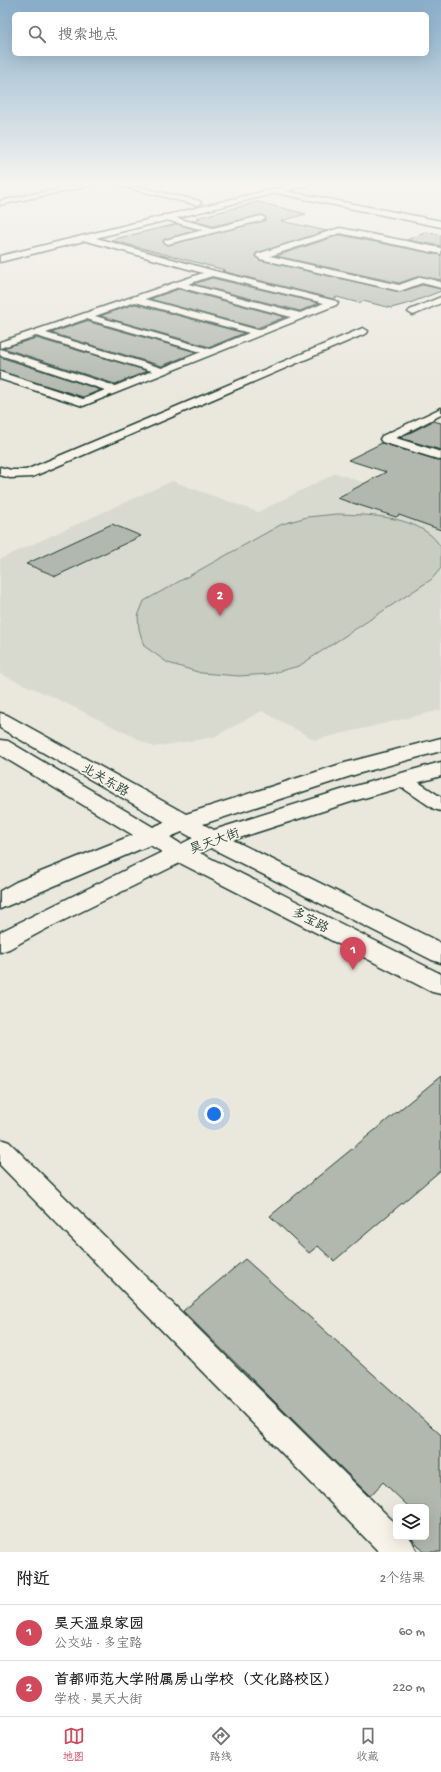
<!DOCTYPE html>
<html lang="zh">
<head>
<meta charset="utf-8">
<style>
  :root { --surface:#fff; --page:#f2f2f2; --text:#222; --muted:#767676; --line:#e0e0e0; --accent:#d1495b }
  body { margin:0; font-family:"Gochi Hand","LXGW WenKai TC",sans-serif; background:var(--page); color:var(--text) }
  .controls { position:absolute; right:12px; bottom:12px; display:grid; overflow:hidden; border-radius:6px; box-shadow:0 4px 16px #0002 }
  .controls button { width:36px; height:36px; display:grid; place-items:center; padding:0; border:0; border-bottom:1px solid var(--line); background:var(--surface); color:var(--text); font:20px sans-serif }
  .you { position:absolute; left:214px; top:1114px; width:14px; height:14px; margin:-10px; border:3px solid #fff; border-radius:50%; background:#1a73e8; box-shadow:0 0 0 6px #1a73e833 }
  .badge { display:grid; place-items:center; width:26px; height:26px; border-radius:50%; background:var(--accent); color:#fff; font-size:13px; font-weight:700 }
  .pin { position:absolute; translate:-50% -33px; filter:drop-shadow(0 1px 2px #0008) }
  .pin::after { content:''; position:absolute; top:21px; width:14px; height:12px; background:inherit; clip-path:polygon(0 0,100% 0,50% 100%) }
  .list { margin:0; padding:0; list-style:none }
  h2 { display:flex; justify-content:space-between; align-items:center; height:52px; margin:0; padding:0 16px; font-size:17px }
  h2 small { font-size:13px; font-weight:400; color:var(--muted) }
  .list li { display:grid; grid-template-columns:26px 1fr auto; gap:12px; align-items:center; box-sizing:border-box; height:56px; padding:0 16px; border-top:1px solid var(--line) }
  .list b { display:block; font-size:15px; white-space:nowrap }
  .list p { margin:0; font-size:13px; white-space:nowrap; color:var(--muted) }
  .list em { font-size:13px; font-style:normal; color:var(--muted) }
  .icon { flex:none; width:22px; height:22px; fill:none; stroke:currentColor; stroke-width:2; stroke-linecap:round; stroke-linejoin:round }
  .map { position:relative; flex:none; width:441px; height:1552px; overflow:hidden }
  .search { position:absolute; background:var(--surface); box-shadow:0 4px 16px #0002; left:12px; right:12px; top:12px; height:44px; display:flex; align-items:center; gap:10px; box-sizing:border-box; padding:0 14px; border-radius:6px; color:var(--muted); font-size:15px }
  .sheet { height:164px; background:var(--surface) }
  nav { display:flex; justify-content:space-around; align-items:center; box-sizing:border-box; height:56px; border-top:1px solid var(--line); background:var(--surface); font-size:11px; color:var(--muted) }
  nav a { display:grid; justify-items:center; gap:2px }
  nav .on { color:var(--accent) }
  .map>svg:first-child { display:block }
  .built { fill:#d9dacf }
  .green { fill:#c8ccc1; stroke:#74847a }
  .building { fill:#b2b8ae; stroke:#1f3d34 }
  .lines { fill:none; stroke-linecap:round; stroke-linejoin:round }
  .street-casing { stroke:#1f3d34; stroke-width:3 }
  .secondary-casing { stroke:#1f3d34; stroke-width:3 }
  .street { fill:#f7f3e8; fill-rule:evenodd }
  .secondary { fill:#f7f3e8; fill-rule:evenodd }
  .labels { text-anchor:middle; stroke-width:3.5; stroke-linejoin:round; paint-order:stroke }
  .street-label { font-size:13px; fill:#1f3d34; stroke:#f7f3e8 }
</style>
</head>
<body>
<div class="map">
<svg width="441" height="1552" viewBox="0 0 441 1552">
  <rect width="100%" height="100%" fill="#eae8dd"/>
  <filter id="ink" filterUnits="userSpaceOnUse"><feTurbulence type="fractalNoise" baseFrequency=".025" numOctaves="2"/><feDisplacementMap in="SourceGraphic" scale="8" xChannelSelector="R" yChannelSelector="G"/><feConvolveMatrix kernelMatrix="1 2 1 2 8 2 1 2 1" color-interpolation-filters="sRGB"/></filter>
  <g filter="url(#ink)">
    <path class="built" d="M336,473L441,509V710L315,740L262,711L214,737L154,747L55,698L0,674V559L172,481L258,512Z"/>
    <path class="green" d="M337,514C367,515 403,515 428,533C433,536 437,542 441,547V568L432,579L299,666L269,674L239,676L201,673L168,663L144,646L139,629L138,616L144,601L282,524L307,517Z"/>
    <g class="building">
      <path d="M258,202L306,214L281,221L327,231L257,253L255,256L259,260L400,292L422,285L441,289V291L410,303L391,308L363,301L359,303L337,297L333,299L222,271L225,270L111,240L177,224L197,230L165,239L163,242L168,245L264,221L266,218L261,215L213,226L192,221L200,218H196Z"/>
      <path d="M427,232L441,235V246L407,240Z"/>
      <path d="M340,235L441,255V280L420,276L399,283L276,256Z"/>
      <path d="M212,278L319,303L300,311L193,284Z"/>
      <path d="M179,289L285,317L257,328L150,299Z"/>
      <path d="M135,304L244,333L210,347L100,316Z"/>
      <path d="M86,321L196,352L162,366L51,333Z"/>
      <path d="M36,338L148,371L115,384L3,348Z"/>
      <path d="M0,357L101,390L83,397L0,371Z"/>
      <path d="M433,421L441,423V450L400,438Z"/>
      <path d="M382,443L441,461V530L399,515L396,517L337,498L386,472L348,460Z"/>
      <path d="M112,524L141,536L56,576L26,564Z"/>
      <path d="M441,1076V1170L334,1261L318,1246L309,1253L270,1216Z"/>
      <path d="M245,1259L441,1435V1552H424L411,1537H426V1507H409L383,1482L370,1496L183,1311Z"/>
    </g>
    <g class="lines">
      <g class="street-casing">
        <g id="street">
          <path d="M90,182H102L98,184L0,205V201Z"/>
          <path d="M105,182H116L200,201L201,203L197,205Z"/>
          <path d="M163,215H166L213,228L261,216L265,218L264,220L168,244L164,242L165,240L203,230L163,219Z"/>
          <path d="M340,228L441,248V254L340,233L270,256L399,285L421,277L441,282V288L422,283L400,291L260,259L256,256L257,254Z"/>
          <path d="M83,236H89L215,271L336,301L338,303L336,305L83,406L0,379V372L83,399L105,390L0,355V349L115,386L152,371L36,336L0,348V342L203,273L83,240ZM212,276L324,303L300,313L188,284ZM179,287L291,317L258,330L145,299ZM135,302L249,333L210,349L95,316ZM86,319L201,352L162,368L46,333Z"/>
          <path d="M441,297V303L416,314L413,315L408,312L410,310Z"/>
          <path d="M363,328L368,331L367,333L32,477L10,478L0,475V467L11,470H26Z"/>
          <path d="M441,408V415L396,438L441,452V460L382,442L380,439L382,436Z"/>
          <path d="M403,775L409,776L441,797V811L434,809L397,784L394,780L397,776Z"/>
          <path d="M0,1139L9,1142L396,1524V1537H409L412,1541L417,1552H379L0,1165Z"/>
        </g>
      </g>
      <g class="secondary-casing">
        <g id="secondary">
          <path d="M302,182H315L314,184L286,191L441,221V227L276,193L0,262V256Z"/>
          <path d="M0,713L7,715L186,814L341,764L441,738V751L357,774L203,824L214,830L341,790L441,762V776L357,800L233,840L441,943V963L432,960L211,848L200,853L441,974V994L432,992L180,863L46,929L9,949L0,952V932L162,852L150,845L0,909V891L16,882L133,835L0,755V740L8,741L153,827L165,822L0,728ZM182,832L193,838L181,844L170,837Z"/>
        </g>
      </g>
      <use href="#street" class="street"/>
      <use href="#secondary" class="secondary"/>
    </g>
  </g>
  <linearGradient id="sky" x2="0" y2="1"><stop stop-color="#89aeca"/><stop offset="0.46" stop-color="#f6f5f0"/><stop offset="1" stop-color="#f6f5f0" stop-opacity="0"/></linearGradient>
  <rect width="441" height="399" fill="url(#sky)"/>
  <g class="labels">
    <g class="street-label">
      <text transform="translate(106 779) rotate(30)" y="5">北关东路</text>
      <text transform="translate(214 840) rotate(-20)" y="5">昊天大街</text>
      <text transform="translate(311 919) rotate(27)" y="5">多宝路</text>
    </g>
  </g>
</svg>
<div class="controls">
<button><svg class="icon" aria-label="layers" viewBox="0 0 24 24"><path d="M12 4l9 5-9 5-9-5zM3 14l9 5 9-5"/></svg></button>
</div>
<div class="you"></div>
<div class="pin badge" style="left:353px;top:970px">1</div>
<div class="pin badge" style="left:220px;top:616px">2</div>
<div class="search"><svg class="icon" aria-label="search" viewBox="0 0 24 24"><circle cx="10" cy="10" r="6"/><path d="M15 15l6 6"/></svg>搜索地点</div>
</div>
<section class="sheet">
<h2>附近<small>2个结果</small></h2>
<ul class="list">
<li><span class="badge">1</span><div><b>昊天温泉家园</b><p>公交站 · 多宝路</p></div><em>60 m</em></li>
<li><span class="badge">2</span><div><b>首都师范大学附属房山学校（文化路校区）</b><p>学校 · 昊天大街</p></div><em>220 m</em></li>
</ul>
</section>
<nav>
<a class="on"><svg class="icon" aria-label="map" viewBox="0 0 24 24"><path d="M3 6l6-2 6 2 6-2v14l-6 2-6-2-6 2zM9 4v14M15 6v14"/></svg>地图</a>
<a><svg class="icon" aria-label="directions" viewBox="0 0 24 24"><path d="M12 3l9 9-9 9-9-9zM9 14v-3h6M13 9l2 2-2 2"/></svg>路线</a>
<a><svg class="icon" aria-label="saved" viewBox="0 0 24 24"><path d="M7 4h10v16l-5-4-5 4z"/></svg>收藏</a>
</nav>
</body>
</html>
